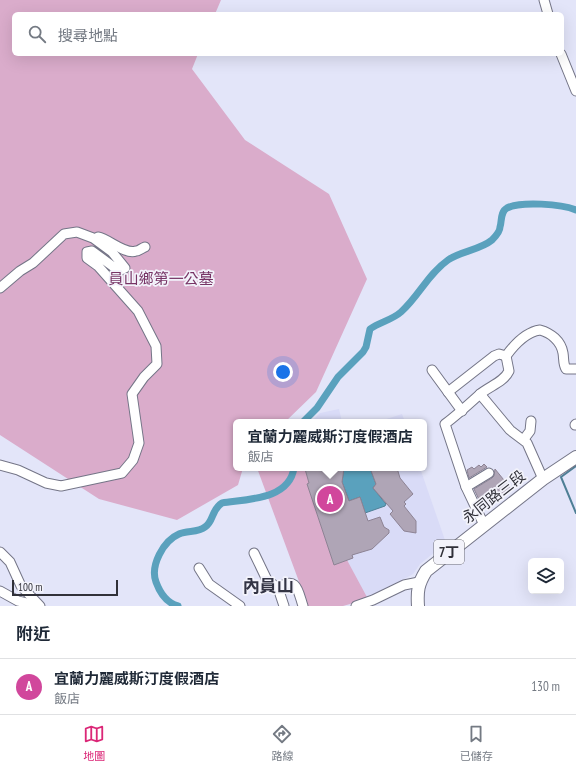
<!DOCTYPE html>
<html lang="zh-TW">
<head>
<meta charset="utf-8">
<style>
  :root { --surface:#fff; --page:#f2f2f3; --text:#1f2937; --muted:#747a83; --line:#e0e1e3; --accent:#db2777 }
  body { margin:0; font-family:"PT Sans Narrow","Noto Sans TC",sans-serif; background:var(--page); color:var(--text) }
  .controls { position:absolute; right:12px; bottom:12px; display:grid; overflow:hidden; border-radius:6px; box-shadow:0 4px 16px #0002 }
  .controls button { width:36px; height:36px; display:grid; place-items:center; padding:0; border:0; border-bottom:1px solid var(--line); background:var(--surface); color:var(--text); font:20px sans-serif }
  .scale { position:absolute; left:12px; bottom:10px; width:106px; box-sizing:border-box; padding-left:4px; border:2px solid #313139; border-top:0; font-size:11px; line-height:14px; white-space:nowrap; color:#313139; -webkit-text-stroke:3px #f3f3fb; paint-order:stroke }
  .you { position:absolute; left:283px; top:372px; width:14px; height:14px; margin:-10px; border:3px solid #fff; border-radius:50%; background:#1a73e8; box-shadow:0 0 0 6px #1a73e833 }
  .badge { display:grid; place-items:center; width:26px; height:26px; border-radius:50%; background:var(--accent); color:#fff; font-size:13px; font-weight:700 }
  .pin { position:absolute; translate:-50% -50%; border:2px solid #fff; box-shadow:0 1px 4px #0006 }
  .popup { position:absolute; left:233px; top:419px; width:194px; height:52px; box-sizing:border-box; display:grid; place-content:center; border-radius:6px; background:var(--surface); filter:drop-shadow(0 1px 3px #0005); font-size:13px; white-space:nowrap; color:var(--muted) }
  .popup b { font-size:15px; color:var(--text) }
  .popup::after { content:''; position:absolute; left:50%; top:100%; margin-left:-8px; border:8px solid transparent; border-top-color:var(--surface) }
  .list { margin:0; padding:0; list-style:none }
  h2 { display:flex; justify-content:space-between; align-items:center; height:52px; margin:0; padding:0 16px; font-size:17px }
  h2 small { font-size:13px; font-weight:400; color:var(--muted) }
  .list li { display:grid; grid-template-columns:26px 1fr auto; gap:12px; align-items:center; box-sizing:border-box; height:56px; padding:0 16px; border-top:1px solid var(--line) }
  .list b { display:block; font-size:15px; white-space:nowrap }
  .list p { margin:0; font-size:13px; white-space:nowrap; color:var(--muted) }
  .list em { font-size:13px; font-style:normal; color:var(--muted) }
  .icon { flex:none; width:22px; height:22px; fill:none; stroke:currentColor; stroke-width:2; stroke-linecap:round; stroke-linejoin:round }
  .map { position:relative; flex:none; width:576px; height:606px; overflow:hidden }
  .search { position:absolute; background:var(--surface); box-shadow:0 4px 16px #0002; left:12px; right:12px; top:12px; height:44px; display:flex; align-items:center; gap:10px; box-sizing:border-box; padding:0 14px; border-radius:6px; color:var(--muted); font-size:15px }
  .sheet { height:108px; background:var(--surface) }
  nav { display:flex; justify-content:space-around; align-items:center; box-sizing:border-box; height:56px; border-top:1px solid var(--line); background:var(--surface); font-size:11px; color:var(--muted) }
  nav a { display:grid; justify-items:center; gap:2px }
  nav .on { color:var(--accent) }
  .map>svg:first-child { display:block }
  .built { fill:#d9dbf7 }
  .green { fill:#daaccb }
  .water { fill:#5aa1bd; stroke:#4e7f95 }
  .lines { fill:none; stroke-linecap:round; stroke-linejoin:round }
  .stream { stroke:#4e7f95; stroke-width:2 }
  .canal { stroke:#5aa1bd; stroke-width:7 }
  .building { fill:#afa5b6; stroke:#8d8394 }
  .minor-casing { stroke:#747587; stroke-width:11 }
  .major-casing { stroke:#747587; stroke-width:14 }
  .minor { stroke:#fff; stroke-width:9 }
  .major { stroke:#fff; stroke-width:12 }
  .labels { text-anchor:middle; stroke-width:3.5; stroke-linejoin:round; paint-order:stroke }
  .shield { fill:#f3f3fb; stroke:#6b6b73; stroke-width:1 }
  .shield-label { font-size:14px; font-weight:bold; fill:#313139 }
  .park-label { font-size:15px; fill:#773465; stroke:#f3f3fb }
  .street-label { font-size:15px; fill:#313139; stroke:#f3f3fb }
  .quarter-label { font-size:17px; font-weight:bold; fill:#333444; stroke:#f3f3fb }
</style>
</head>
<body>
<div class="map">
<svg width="576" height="606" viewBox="0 0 576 606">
  <rect width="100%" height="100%" fill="#e3e5f9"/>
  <g class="built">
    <path d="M339,409L342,422H311L320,413Z"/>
    <path d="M402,414L405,422H377Z"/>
    <path d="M303,468H420L446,543L420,564L413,574L368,599L334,565Z"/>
  </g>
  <g class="green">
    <path d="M0,0H221L215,14H14V54H198L192,69L245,140L329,194L367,279L316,392L285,422H236V468H243L238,485L177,520L99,499L0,435Z"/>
    <path d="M257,468H308L305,469L334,564L347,560L368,599L343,606H308Z"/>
  </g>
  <path class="water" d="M344,468H370L376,484L373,488L386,504L385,506L365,513L360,497L349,501L342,482Z"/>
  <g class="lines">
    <path class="stream" d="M576,466L561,477L576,513"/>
    <g class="canal">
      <path d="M303,422L317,408L338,377L363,352L366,347L370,329C380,322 392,320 401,312C419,296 428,274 448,260C461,251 480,250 492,240C495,237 500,232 500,227C502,221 500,212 507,208C521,201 562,204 576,210"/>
      <path d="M178,606C167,603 160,593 156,582C150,566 163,541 179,534C187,530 198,533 205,527C214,521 211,510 222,503C247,499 289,500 294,468"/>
    </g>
  </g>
  <g class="building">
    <path d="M484,464L487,467L469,478L467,470L472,467L474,469L479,465L481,467Z"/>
    <path d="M308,468H344L342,482L349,501L360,497L368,521L380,517L384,527L389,530V533L372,549L352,555L353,558L334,565L307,484L309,483L305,469Z"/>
    <path d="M370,468H397L400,478L413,494L404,502L406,504L404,506L416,521V533L404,531L390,514L393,511L373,488L376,484Z"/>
    <path d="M495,469L512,490L488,508H483L474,489L492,478L494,476Z"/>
  </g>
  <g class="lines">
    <g class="minor-casing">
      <g id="minor">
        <path d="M544,0L548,14"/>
        <path d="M561,54L576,91"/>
        <path d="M98,237C109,239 125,255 136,251C139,251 142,248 145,247"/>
        <path d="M0,288L20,271L33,263L64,234L77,232L93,238L112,252L125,268L119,271L92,251L87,252V258L98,266L138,311L156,346L157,364L144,377L132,394L139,443L133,460L122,473L61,486L46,483L18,470L0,465"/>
        <path d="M506,356C514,345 526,332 540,330C551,333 561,341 563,353C564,359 563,364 566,369H576"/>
        <path d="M432,370L462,411"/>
        <path d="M448,392L494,356L499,354L506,356"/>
        <path d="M480,394L510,430L527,443L543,479"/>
        <path d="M575,425L576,424"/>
        <path d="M524,439L530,431L531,421"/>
        <path d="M466,487L489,473"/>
        <path d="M484,525L466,487L445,424C457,415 468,405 479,395C489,386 503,383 509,371L506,356"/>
        <path d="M0,552L10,562L21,586L40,606"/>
        <path d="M254,553L267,580L278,588L284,606"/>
        <path d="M199,568L209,584L240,606"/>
        <path d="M278,588C297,575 298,591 303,606"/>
        <path d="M0,591L18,601L39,606"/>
        <path d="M356,606L373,600L404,585L419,582"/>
      </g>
    </g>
    <g class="major-casing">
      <path id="major" d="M418,606C417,591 418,584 426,571L543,479L576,457"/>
    </g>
    <use href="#minor" class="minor"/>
    <use href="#major" class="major"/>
  </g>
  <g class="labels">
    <rect class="shield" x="434" y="540" width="30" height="24" rx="3"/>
    <g class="shield-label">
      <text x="449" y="557">7丁</text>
    </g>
    <g class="park-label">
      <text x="161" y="284">員山鄉第一公墓</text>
    </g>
    <g class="street-label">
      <text transform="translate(494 497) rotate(-38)" y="5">永同路三段</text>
    </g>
    <g class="quarter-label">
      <text x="268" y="592">內員山</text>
    </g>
  </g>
</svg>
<div class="controls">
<button><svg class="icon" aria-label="layers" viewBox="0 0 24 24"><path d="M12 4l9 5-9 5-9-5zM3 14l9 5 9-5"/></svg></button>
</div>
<div class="scale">100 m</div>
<div class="you"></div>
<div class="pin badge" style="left:330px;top:499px;background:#d1479c">A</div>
<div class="popup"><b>宜蘭力麗威斯汀度假酒店</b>飯店</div>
<div class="search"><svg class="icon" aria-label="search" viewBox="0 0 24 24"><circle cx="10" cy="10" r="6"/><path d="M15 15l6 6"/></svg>搜尋地點</div>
</div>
<section class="sheet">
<h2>附近<small></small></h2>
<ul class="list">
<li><span class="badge" style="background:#d1479c">A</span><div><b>宜蘭力麗威斯汀度假酒店</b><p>飯店</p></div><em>130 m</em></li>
</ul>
</section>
<nav>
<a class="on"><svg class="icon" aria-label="map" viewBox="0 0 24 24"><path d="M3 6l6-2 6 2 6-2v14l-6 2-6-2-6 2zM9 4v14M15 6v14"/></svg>地圖</a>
<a><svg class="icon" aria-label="directions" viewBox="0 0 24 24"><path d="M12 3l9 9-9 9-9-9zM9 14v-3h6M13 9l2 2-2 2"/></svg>路線</a>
<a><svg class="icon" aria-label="saved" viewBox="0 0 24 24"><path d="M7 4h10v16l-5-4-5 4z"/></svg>已儲存</a>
</nav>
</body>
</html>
